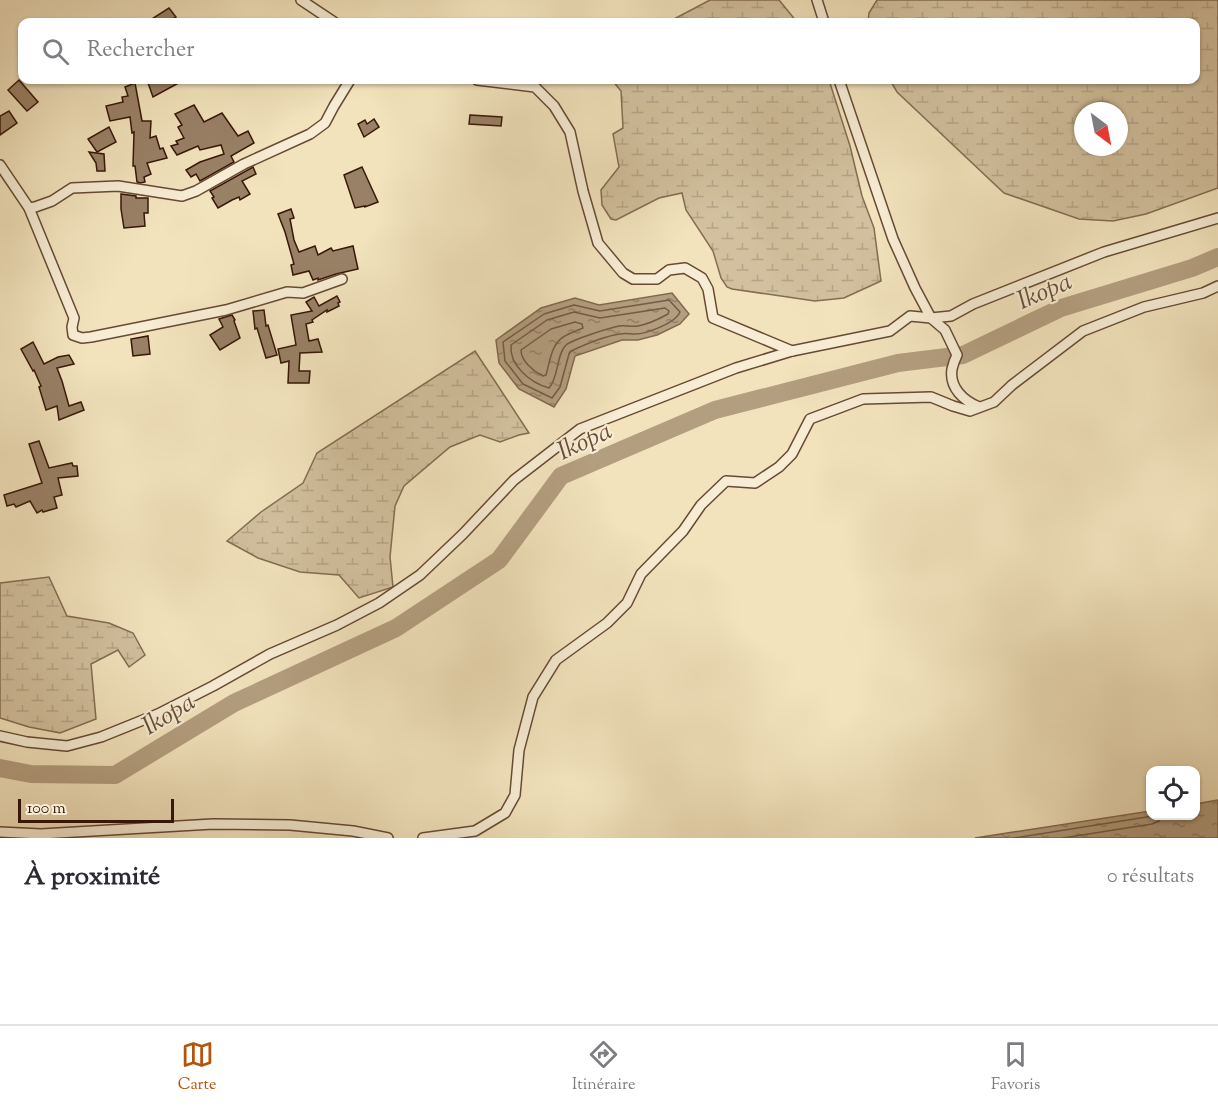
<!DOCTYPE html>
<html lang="fr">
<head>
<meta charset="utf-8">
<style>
  :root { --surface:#fff; --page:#f7f7f7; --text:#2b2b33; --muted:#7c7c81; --line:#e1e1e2; --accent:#b45309 }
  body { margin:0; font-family:"Sorts Mill Goudy",serif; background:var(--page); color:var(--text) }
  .controls { position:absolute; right:18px; bottom:18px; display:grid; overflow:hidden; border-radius:12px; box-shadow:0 2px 4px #0004 }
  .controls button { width:54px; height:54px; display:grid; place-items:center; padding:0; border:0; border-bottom:2px solid var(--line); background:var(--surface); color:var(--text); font:30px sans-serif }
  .compass { position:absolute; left:1074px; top:102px; width:54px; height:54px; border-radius:50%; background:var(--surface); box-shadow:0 2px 4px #0004; rotate:148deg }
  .scale { position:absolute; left:18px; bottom:15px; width:156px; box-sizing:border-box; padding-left:6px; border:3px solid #381707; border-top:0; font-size:16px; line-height:21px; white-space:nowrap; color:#381707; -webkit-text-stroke:4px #f7edd4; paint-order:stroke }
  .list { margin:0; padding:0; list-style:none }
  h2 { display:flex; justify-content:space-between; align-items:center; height:78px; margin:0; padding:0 24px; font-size:26px }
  h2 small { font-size:20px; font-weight:400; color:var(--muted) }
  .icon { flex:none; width:33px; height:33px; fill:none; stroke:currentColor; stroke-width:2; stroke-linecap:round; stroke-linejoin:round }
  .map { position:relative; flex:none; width:1218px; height:838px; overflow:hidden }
  .search { position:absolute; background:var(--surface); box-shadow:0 2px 4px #0004; left:18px; right:18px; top:18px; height:66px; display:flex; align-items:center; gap:15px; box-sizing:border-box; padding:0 21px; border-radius:12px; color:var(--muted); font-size:22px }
  .sheet { height:186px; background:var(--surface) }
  nav { display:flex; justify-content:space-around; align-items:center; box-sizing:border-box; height:84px; border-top:2px solid var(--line); background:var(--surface); font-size:16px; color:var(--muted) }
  nav a { display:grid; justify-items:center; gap:3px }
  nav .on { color:var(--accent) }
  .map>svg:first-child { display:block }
  .wetland { fill:url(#wetland-marsh); stroke:#856c52; stroke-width:1.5; fill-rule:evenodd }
  .water { fill:url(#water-ripples); stroke:#82684f; stroke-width:1.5 }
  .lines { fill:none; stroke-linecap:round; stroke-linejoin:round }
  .shore { stroke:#765a43; stroke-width:1.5 }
  .river { stroke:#b39e7f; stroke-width:18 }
  .building { fill:#998166; stroke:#381707; stroke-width:1.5 }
  .minor-casing { stroke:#664a34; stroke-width:12 }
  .minor { stroke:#f7edd4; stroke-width:9 }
  .labels { text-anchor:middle; stroke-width:4.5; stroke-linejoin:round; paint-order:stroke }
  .water-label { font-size:26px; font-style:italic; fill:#694d37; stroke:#f7edd4 }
</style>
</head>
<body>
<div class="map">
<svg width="1218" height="838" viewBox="0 0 1218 838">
  <defs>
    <pattern id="wetland-marsh" width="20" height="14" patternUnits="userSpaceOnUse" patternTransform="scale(1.5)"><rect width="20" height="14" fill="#d2c09e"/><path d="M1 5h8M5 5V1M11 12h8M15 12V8" fill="none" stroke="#b5a487"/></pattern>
    <pattern id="water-ripples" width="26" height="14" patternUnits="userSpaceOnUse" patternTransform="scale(1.5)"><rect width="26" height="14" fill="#b39e7f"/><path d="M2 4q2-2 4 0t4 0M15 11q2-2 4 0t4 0" fill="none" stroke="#938066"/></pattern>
  </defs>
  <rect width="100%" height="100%" fill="#f2e3bd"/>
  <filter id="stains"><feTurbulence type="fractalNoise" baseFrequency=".00333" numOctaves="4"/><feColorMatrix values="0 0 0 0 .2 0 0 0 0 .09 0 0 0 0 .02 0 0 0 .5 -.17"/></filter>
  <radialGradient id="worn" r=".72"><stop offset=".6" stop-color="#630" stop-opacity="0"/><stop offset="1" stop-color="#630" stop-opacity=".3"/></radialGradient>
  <g class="wetland">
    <path d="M710,0H779L797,22H674V19Z"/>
    <path d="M877,0H1218V188L1146,214L1113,221L1079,219L1004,193L897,92L890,80H1196V22H868L869,13ZM1083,111H1119V147H1083Z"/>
    <path d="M612,80H829L850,146L862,196L874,228L881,281L844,298L815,301L732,289L727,287L721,278L713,251L686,210L682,193L659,198L616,220L611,219L602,205L601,190L619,167L613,134L623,128L621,91Z"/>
    <path d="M475,351L529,433L519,435L500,442L480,435L450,447L404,486L395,506L390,557L393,587L359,598L339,575L300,572L258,558L227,541L261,512L303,483L317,453Z"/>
    <path d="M49,577L67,616L109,623L133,633L145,655L129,667L118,650L91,664L96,719L60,733L29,727L0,718V583Z"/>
  </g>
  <g class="water">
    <path d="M672,293L689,314L680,324L657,335L638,340H622L575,356L566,389L554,407L519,389L499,363L496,340L541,308L575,298L599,305Z"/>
    <path d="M1218,800V838H975L1150,811V816H1196V804Z"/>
  </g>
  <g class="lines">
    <g class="shore">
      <path d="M669,300L680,312C676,323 646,334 635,334C630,334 625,333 620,334C604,336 586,344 571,351L569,354L560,387L552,398L523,384L505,361L503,342L544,314L574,305L600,311Z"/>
      <path d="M665,308L669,311L668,314C659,319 649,324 638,326C632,327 625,325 619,326C609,328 574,339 566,345C556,355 559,377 549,388C531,383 509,366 511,345L547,320L574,312L600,318Z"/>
      <path d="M575,322L582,324L583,328C577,331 571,332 565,336C551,343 550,362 546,375L543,376C533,371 521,361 521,350L551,329Z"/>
      <path d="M1014,838L1153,816"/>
      <path d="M1063,838L1152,824L1159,821L1163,816"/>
    </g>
    <path class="river" d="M0,768L31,774L115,775L234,703L396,628L499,560L561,476L715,410L898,363L963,355L1061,308L1192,268L1218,257"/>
  </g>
  <g class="building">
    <path d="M169,8L176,17L168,22H147Z"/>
    <path d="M19,80L38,102L27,111L8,90Z"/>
    <path d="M147,80H184L153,97Z"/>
    <path d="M135,83L142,121H151L150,138L156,136L160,149L163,148L167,158L147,163L151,174L144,177L145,182L140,183L137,182L135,166H133L134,132L132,133L130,117L110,121L106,106L123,102L122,97L128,96L125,87Z"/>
    <path d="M194,105L204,122L222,113L238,136L248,131L254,143L231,156L234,162L200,181L196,174L191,177L186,170L200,162L224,154L221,145L200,150L198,146L177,155L171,146L178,144L176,141L184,138L178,127L182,125L175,114Z"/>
    <path d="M9,111L17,123L0,135V116Z"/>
    <path d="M470,115L502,117L501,126L469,124Z"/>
    <path d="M374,119L379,127L364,137L358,124L365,120L367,124Z"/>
    <path d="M109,127L116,142L97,152L88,139Z"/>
    <path d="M89,152L104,154L105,171H97L96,163Z"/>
    <path d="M253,167L256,174L242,181L250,194L240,200L239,197L232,200L218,208L212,198L214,197L210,191Z"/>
    <path d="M362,167L378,202L365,207V206L355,208L344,175Z"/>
    <path d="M121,194L136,196V198H148V213H144L145,226L124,228L121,209Z"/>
    <path d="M291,209L294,218L290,219L294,240L299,252L315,246L318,255L331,248L333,251L353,246L358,269L336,274L318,280V278L313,280L309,271L293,275L291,265L294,264L285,232L278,214Z"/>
    <path d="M337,296L340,302L338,303L339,306L327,312V310L312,320L313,322L306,324L309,341L318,339L322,352L300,353L299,371H310L309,383H288L289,361L281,363L278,349L296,345L291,315L312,311L306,302L314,297L319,306Z"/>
    <path d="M264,310L266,326L268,325L277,355L266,358L257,328L255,329L253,311Z"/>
    <path d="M232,315L235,320L234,321L240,338L220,350L210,335L223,327L219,319Z"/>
    <path d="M148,336L150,354L133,356L131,339Z"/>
    <path d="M33,342L44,364L58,357L69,355L74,364L57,368L62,381L69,406L81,402L84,410L59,420L57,406L46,410L39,387L41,386L34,370L33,371L21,349Z"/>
    <path d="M39,441L49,468L72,463L73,466H77L78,476L58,478L62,495L54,497L57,508L43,512L42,510L37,513L30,501L16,507L14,504L7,506L4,495L42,483L29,444Z"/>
  </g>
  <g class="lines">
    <g class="minor-casing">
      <g id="minor">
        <path d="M301,0L334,22"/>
        <path d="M817,0L824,22"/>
        <path d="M477,80L535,87L554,106L570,132L583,191L598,243L623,273L633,279H657L669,270L685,268L702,278L708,289L713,318L792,351"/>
        <path d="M839,80L893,239L915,288L931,318L945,330L957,355C955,359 953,365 952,369C949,388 964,401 979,407"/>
        <path d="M0,165L29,208L74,318L72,327L73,335L82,338L91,337L226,310L287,292L303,293L342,279"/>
        <path d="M29,208L35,207L52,201L72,188L118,186L182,196L196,191L244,164L310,134L325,123L334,106L350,80"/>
        <path d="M0,736L27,742L67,746L101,737L158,714L213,686L270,654L337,625L379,603L420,575L463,534L514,480L580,429L736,368L792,351L890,331L910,316L931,318L951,316L973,304L1104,252L1218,218"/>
        <path d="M0,832L41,834L213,824L290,825L353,831L388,838"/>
        <path d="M423,838L475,831L505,813L515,795L519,750L533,697L556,660L607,623L627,603L641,574L683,531L701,505L726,481L755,483L779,467L792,454L810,419L863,399L931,397L953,406L970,411L994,402L1012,385L1083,331L1144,307L1203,293L1218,286"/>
      </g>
    </g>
    <use href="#minor" class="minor"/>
  </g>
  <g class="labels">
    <g class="water-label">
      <text transform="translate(1044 290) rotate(-23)" y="9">Ikopa</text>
      <text transform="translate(584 440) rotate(-25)" y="9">Ikopa</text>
      <text transform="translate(168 713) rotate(-31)" y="9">Ikopa</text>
    </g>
  </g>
  <rect width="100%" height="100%" filter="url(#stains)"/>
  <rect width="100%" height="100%" fill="url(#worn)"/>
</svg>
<div class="controls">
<button><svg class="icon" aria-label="locate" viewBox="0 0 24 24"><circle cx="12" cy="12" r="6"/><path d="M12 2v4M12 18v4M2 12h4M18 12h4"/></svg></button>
</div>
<svg class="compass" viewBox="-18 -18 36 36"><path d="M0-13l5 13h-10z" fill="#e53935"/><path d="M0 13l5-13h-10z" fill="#7c7c81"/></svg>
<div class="scale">100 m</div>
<div class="search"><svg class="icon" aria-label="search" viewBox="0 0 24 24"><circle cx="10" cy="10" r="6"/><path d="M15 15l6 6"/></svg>Rechercher</div>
</div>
<section class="sheet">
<h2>À proximité<small>0 résultats</small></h2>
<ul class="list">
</ul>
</section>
<nav>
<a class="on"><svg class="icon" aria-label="map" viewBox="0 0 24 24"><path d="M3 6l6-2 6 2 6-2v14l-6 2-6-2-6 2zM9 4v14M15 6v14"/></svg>Carte</a>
<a><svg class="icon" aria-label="directions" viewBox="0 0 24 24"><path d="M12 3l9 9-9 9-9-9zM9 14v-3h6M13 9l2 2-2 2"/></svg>Itinéraire</a>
<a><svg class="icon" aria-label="saved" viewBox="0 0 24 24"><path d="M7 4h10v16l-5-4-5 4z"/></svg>Favoris</a>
</nav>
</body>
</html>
